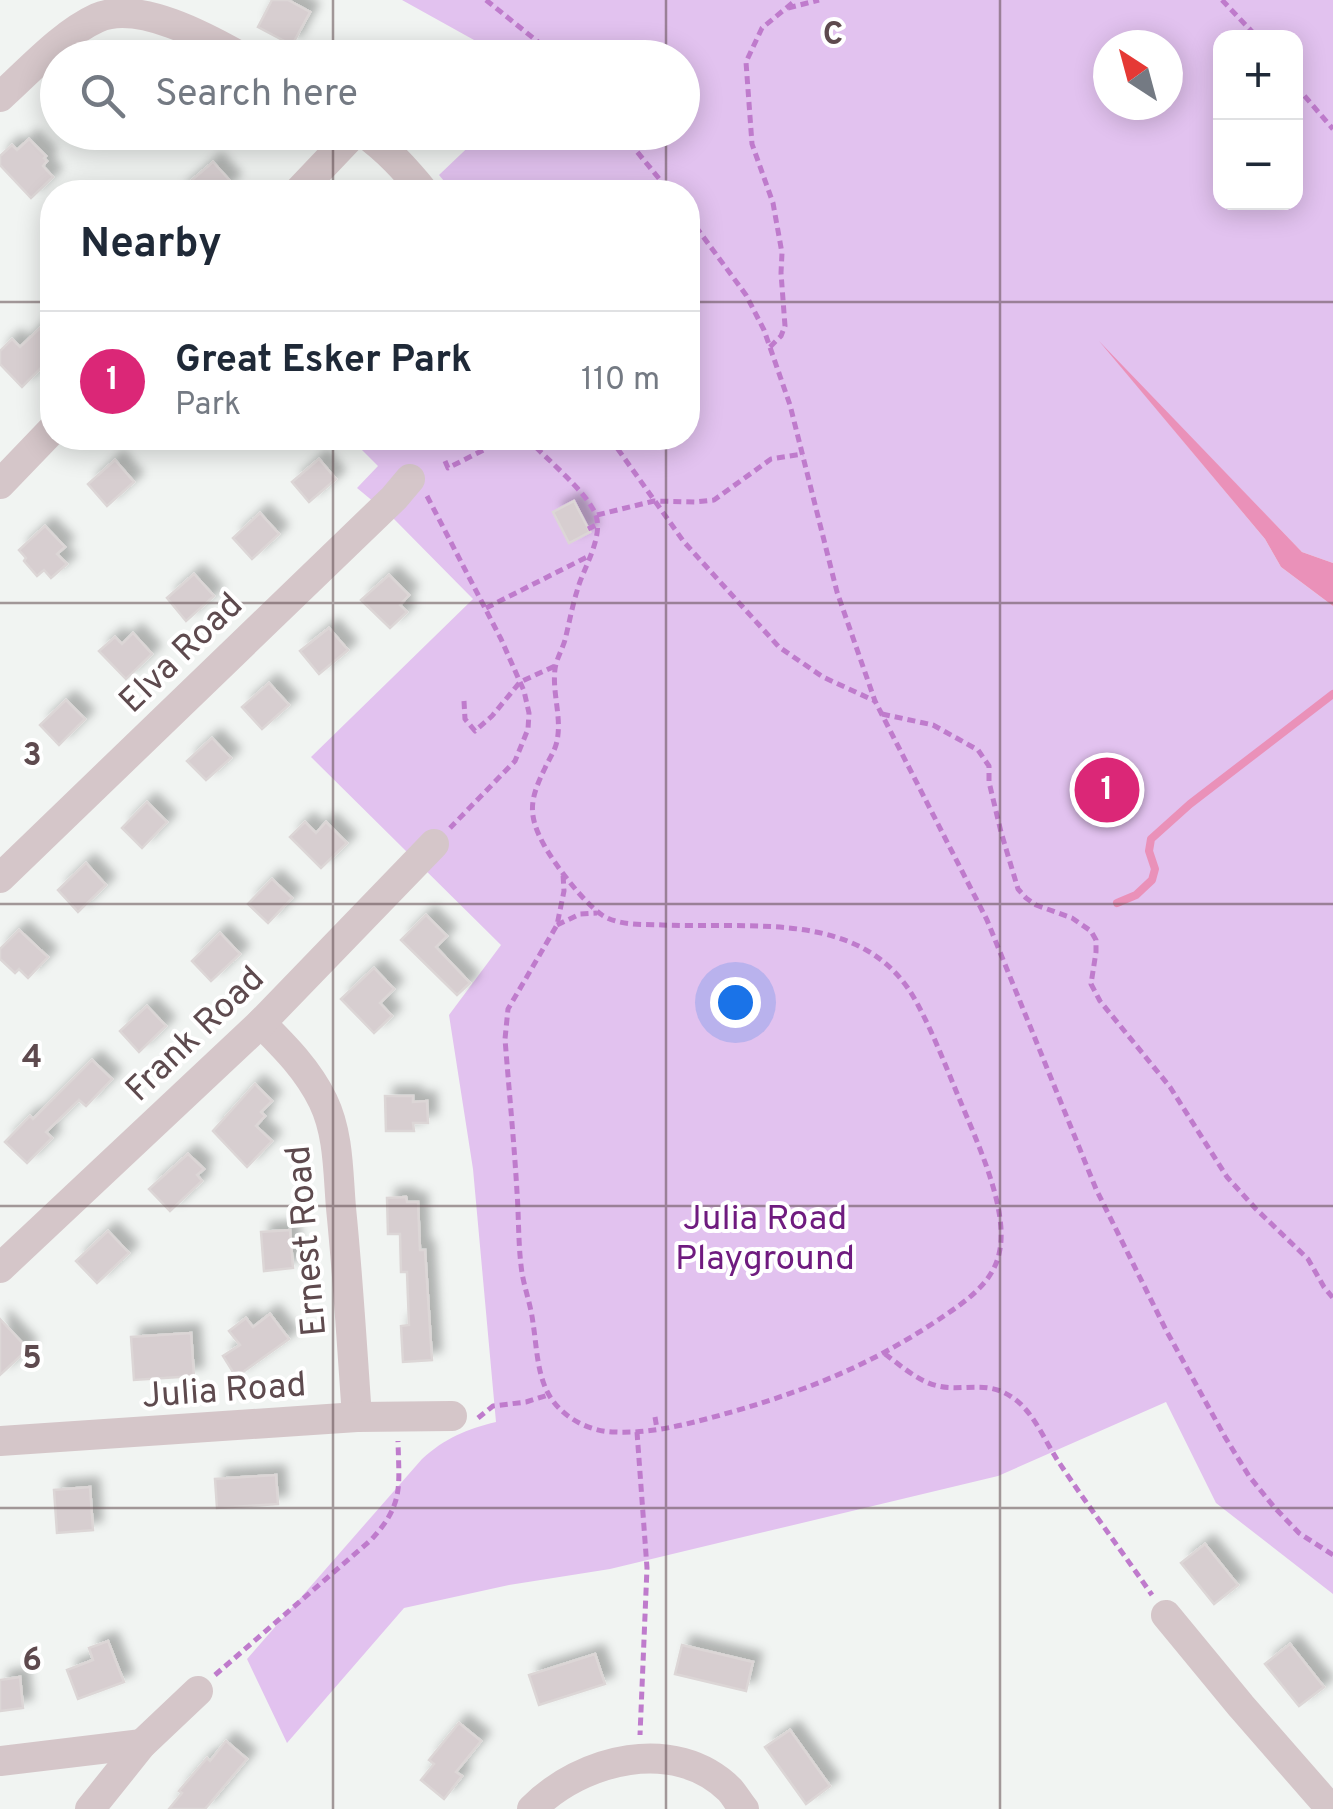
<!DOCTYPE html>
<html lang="en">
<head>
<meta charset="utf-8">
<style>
  :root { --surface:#fff; --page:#f2f2f3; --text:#1f2937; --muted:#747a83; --line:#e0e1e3; --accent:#db2777 }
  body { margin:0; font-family:Overpass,sans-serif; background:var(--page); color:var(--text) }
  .controls { position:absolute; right:30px; top:30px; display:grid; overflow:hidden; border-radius:20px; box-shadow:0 5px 25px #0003 }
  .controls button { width:90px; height:90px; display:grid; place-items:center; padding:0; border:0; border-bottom:2px solid var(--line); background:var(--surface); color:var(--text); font:50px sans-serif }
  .compass { position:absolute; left:1093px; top:30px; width:90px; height:90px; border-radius:50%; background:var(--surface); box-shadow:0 5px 25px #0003; rotate:324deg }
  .you { position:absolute; left:735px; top:1002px; width:35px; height:35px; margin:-25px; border:8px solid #fff; border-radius:50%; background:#1a73e8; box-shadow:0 0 0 15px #1a73e833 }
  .badge { display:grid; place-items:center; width:65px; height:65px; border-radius:50%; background:var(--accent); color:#fff; font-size:32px; font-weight:700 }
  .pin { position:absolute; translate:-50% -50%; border:5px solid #fff; box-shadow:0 2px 10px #0006 }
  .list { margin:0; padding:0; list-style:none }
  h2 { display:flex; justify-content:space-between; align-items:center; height:130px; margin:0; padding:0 40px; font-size:42px }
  h2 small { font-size:32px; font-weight:400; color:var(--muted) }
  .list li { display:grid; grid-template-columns:65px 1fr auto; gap:30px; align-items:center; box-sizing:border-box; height:140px; padding:0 40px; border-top:2px solid var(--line) }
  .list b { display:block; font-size:38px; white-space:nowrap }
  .list p { margin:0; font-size:32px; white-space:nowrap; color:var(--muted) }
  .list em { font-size:32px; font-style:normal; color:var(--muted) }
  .icon { flex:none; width:55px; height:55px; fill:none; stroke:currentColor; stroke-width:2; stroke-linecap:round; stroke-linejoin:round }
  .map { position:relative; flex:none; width:1333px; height:1809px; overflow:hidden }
  .search { position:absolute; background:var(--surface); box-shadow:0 5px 25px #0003; left:40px; top:40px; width:660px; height:110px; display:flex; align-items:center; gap:25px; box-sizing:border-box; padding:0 35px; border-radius:55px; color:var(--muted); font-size:38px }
  .panel { position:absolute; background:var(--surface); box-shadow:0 5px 25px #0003; left:40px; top:180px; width:660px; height:270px; border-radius:40px }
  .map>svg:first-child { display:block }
  .green { fill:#e2c2ef; fill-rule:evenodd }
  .water { fill:#ea91b9 }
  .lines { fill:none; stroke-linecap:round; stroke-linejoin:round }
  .stream { stroke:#ea91b9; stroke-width:8 }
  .building { fill:#d7ced0; stroke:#dcd6d6; stroke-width:2.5; filter:url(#shadow) }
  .path { stroke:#bf7bcc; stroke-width:5; stroke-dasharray:8 5; stroke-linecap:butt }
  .minor { stroke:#d5c6c9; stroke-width:30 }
  .grid { fill:none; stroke:#5e4a4e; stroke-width:2.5; stroke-opacity:0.55 }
  .labels { text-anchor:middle; stroke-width:8; stroke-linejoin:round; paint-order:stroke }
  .street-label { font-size:35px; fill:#5e4a4e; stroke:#fff }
  .park-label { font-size:35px; fill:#6f1b7f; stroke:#fff }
  .grid-label { font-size:32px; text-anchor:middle; font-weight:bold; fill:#5e4a4e; stroke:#fff; stroke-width:8; stroke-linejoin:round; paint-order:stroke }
</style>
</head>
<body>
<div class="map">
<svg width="1333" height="1809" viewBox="0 0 1333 1809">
  <defs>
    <filter id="shadow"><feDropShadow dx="9" dy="-9" stdDeviation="5" flood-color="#0004"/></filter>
  </defs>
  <rect width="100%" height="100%" fill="#f1f4f2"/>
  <path class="green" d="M402,0H1333V563L1302,552L1113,357L1265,539L1281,567L1333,606V1594L1216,1503L1166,1402L998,1476L610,1569L509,1585L404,1608L287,1743L247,1659L422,1459C445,1438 467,1429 496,1422L473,1169L449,1015L501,945L311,757L473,599L392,517L357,488L378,466L350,438H688V192H453L439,175L483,133L682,132V58L493,57L483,45ZM1220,38H1296V202H1220ZM1108,45H1168V105H1108Z"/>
  <path class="water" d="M1099,341L1302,552L1333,563V606L1281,567L1265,539Z"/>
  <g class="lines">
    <path class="stream" d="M1117,903L1136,895L1152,880L1155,869L1149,851L1151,839L1190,804L1333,694"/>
  </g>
  <g class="building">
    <path d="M272,0H288L310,12L292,45L258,27Z"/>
    <path d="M29,139L46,156L44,158L47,161L43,166L53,177L31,198L0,165V156L12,145L17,150Z"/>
    <path d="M213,162L232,183L221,192H178Z"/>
    <path d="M52,317V357L22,387L0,364V351L12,339L20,347Z"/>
    <path d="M319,459L336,479L309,502L292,482Z"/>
    <path d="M115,460L134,482L107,506L88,484Z"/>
    <path d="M574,501L590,532L569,543L553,512Z"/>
    <path d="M260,513L279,534L252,559L233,538Z"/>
    <path d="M45,526L65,547L57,554L67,564L51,578L44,570L37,576L24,561L26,558L19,550Z"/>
    <path d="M194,574L214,596L186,621L167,598Z"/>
    <path d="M389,575L409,595L400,605L407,612L390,628L361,600Z"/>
    <path d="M329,628L348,650L319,674L300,651Z"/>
    <path d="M133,633L152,654L126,679L99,651L115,637L122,644Z"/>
    <path d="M269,683L289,705L262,729L242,707Z"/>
    <path d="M66,700L85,719L59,745L40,725Z"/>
    <path d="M212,738L231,758L206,780L187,761Z"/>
    <path d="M147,802L167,822L142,848L122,828Z"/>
    <path d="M305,822L316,833L326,822L347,843L321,868L290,837Z"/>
    <path d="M86,863L106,885L78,912L58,890Z"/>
    <path d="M272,879L292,898L268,923L248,904Z"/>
    <path d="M426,915L447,936L436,947L470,983L457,995L401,940Z"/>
    <path d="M19,930L48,957L28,978L19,969L15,973L0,959V949Z"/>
    <path d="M220,933L240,954L211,981L192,961Z"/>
    <path d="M374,968L394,989L380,1003L392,1016L374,1033L341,999Z"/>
    <path d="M147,1006L166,1026L139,1052L120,1031Z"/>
    <path d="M92,1060L112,1079L86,1106L79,1100L46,1132L52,1138L27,1163L5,1142L30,1116L33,1119Z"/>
    <path d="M255,1084L272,1101L261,1112L265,1116L256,1126L272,1141L247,1167L213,1131Z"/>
    <path d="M385,1096H413V1102L427,1101L428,1123H413L414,1131H386Z"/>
    <path d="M188,1154L204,1169L197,1175L202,1181L170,1211L149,1189Z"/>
    <path d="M406,1197L407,1202H418L420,1250H425L432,1360L403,1362L401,1326L409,1325L407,1272H401L400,1234H388L387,1198Z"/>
    <path d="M290,1230L293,1268L264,1271L261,1232Z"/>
    <path d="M108,1231L129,1253L97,1283L76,1261Z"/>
    <path d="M270,1314L289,1339L236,1377L223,1356L240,1345L229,1331L246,1318L253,1327Z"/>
    <path d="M0,1319L28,1349L0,1375Z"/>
    <path d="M191,1333L194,1376L134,1380L131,1337Z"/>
    <path d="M276,1475L278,1504L217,1508L215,1479Z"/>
    <path d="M90,1487L93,1530L57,1533L54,1490Z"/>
    <path d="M1205,1544L1238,1585L1214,1604L1181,1563Z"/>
    <path d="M108,1641L124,1682L78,1699L67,1670L93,1660L89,1648Z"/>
    <path d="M1290,1644L1324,1687L1299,1706L1265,1664Z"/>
    <path d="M682,1645L753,1662L746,1691L675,1674Z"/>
    <path d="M595,1654L605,1684L539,1705L529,1675Z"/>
    <path d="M20,1677L23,1708L0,1711V1680Z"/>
    <path d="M459,1723L481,1741L456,1772L462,1776L444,1799L421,1780L434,1764L429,1760Z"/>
    <path d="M790,1730L830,1786L806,1804L765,1747Z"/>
    <path d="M226,1741L247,1759L205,1809H169L182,1793L179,1791L207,1758L210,1761Z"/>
  </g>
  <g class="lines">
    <g class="path">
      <path d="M486,0L558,58"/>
      <path d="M1222,0L1258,38"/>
      <path d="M788,8L819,0"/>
      <path d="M1296,86L1333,129"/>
      <path d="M621,132L670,192"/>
      <path d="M688,216L746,295L764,330L790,405L837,592L875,701L987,920L1096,1189L1166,1330L1225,1437L1249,1476L1274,1507L1299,1533L1333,1555"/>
      <path d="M770,347L781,336L785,326L781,273L782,253L773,203L752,144L746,62L762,28L796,0"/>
      <path d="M527,438C546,459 584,489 595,513C605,536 583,568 577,591C572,607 569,624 565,640C562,650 556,660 555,669C552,693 562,717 557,741C555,751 549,759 545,768C530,799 527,814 544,845C555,865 584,903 602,915C619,926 643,924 662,925C754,929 868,908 918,1005C934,1035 946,1067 959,1098C976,1140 1010,1210 999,1254C992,1285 963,1303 938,1320C870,1365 813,1388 735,1411C696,1422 655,1434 615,1432C592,1432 567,1420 553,1401C537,1380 537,1348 533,1323C531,1306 525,1290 522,1273C518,1246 519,1219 517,1192C514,1141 509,1090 505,1039L508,1009L557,925L564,891L563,874"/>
      <path d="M610,438L684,542L779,647L823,677L875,701"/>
      <path d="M445,461L448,468L507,438"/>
      <path d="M427,496L501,639L524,691L529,713L528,729L515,761L450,828"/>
      <path d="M597,515L654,501L695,502L714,500L771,459L803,454"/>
      <path d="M588,529L598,524"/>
      <path d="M486,608L589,556"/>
      <path d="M464,701L465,719L475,731L492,716L520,682L555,666"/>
      <path d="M882,714L933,725L978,750L989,766V782L1001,832L1018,889L1026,898L1036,905L1072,918L1091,931L1096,940V952L1091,984L1100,1001L1170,1087L1227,1177L1256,1209L1308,1259L1324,1287L1333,1298"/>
      <path d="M557,925L580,914L597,913"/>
      <path d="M885,1354C900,1365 919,1382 938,1386C963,1392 987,1379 1013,1398C1033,1411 1045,1441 1058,1461C1088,1506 1121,1550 1152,1595"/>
      <path d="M655,1417L657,1429"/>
      <path d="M478,1418L493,1406L526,1402L548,1395"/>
      <path d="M637,1432L647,1568L640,1735"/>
      <path d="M215,1675L371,1540C404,1504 399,1487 398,1441"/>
    </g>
    <g class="minor">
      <path d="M0,97C29,71 62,34 97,18C138,0 206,37 243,58"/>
      <path d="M363,132C388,150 405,169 424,192"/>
      <path d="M298,192L355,132"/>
      <path d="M0,484L52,430"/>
      <path d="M0,878L394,498L410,479"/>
      <path d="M261,1023C285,1047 308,1070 323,1101C339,1134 338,1173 341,1208C348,1277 352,1347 357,1417"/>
      <path d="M0,1268L261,1023L434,844"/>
      <path d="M0,1441L357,1417L452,1416"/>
      <path d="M1166,1615L1241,1706L1331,1809"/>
      <path d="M0,1761L142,1744"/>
      <path d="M90,1809L142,1744L198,1691"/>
      <path d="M532,1809C581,1759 675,1735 730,1790C735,1796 739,1803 744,1809"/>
    </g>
  </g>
  <path class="grid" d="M333,0V58M666,0V58M1000,0V1809M333,132V192M666,132V192M0,302H52M688,302H1333M333,438V1809M666,438V1809M0,603H1333M0,904H1333M0,1206H1333M0,1508H1333"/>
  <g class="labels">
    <g class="street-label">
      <text transform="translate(180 652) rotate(-44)" y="12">Elva Road</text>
      <text transform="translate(194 1033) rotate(-44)" y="12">Frank Road</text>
      <text transform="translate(305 1241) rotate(-95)" y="12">Ernest Road</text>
      <text transform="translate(224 1389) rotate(-4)" y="12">Julia Road</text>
    </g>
    <g class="park-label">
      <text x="765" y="1229">Julia Road<tspan x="765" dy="40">Playground</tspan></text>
    </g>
  </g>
  <g class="grid-label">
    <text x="833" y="44">C</text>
    <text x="32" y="765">3</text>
    <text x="32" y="1067">4</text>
    <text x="32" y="1368">5</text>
    <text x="32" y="1670">6</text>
  </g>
</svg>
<div class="controls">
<button>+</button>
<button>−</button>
</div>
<svg class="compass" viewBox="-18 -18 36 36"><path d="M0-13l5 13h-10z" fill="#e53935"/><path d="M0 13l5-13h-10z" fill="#747a83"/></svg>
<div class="you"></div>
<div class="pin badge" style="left:1107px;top:790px">1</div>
<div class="search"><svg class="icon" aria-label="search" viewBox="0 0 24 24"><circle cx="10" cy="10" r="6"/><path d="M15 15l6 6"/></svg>Search here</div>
<section class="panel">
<h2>Nearby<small></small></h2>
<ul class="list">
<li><span class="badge">1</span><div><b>Great Esker Park</b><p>Park</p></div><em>110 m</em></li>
</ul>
</section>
</div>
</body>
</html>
